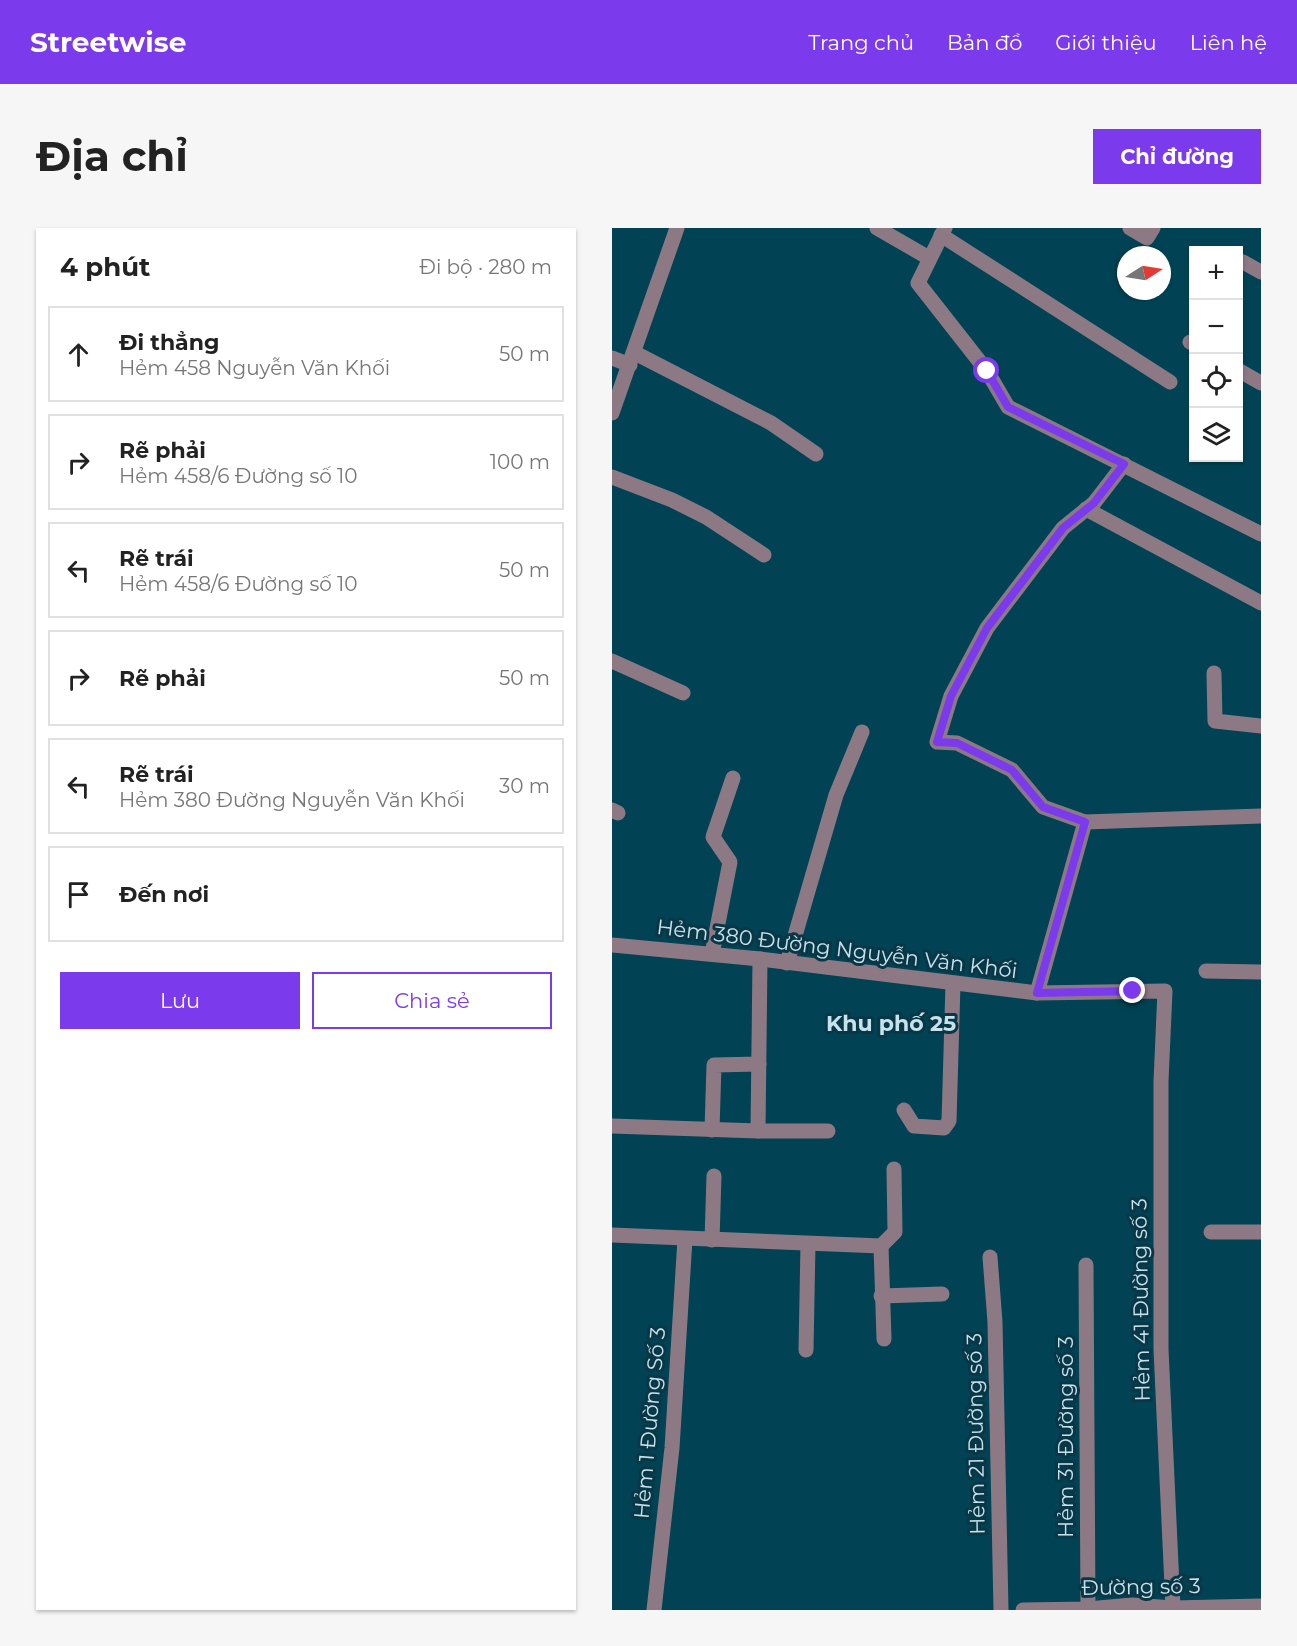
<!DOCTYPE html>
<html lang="vi">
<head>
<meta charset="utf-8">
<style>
  :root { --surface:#fff; --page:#f6f6f6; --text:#222; --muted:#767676; --line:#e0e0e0; --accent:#7c3aed }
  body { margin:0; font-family:Montserrat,sans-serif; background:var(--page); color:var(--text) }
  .controls { position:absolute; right:18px; top:18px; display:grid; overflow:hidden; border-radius:0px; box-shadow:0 2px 4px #0004 }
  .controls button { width:54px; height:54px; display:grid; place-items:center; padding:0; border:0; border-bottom:2px solid var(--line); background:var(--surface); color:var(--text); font:30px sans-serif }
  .compass { position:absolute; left:505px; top:18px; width:54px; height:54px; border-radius:50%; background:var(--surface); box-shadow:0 2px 4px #0004; rotate:78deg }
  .stop { position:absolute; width:18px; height:18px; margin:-14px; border:4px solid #7c3aed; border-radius:50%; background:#fff }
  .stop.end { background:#7c3aed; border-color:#fff; box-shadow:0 2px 6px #0008 }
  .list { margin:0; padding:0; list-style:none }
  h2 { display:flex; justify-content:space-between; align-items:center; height:78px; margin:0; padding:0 24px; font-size:26px }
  h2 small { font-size:20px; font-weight:400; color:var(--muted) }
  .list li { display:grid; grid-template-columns:39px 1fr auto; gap:18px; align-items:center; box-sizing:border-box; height:96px; margin:0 12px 12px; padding:0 12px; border:2px solid var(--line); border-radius:0px }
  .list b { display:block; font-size:22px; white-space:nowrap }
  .list p { margin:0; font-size:20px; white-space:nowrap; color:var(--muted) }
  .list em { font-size:20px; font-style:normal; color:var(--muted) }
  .actions { display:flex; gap:12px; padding:18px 24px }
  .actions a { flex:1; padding:14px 0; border:2px solid var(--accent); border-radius:0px; text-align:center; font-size:21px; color:var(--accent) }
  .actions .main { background:var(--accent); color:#fff }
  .icon { flex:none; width:33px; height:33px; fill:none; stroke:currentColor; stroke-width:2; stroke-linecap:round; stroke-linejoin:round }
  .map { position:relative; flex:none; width:649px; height:1382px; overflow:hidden; border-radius:0px }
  header { display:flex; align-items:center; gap:36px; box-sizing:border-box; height:84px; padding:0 30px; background:var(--accent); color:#fff }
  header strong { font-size:28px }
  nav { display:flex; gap:33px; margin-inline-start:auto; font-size:21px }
  .intro { display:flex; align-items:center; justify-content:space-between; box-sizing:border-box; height:144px; padding:0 36px }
  h1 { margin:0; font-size:42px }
  .button { padding:15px 27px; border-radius:0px; background:var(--accent); color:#fff; font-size:21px; font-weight:700 }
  main { display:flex; gap:36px; padding:0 36px }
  aside { flex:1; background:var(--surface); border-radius:0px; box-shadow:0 2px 4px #0004 }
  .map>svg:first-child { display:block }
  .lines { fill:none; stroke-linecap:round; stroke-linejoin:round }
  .minor { stroke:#8d7984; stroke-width:15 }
  .route { stroke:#7c3aed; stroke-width:8 }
  .labels { text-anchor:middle; stroke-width:6; stroke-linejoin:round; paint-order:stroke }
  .street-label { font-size:21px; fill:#c6e2ed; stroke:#0a3745 }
  .neighbourhood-label { font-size:22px; font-weight:bold; fill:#c6e2ed; stroke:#0a3745 }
</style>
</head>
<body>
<header>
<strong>Streetwise</strong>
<nav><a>Trang chủ</a><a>Bản đồ</a><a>Giới thiệu</a><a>Liên hệ</a></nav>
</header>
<div class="intro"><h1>Địa chỉ</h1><a class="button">Chỉ đường</a></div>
<main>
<aside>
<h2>4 phút<small>Đi bộ · 280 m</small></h2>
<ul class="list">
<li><svg class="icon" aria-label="ahead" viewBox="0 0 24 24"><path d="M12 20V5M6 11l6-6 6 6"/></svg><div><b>Đi thẳng</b><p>Hẻm 458 Nguyễn Văn Khối</p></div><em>50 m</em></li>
<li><svg class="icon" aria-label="right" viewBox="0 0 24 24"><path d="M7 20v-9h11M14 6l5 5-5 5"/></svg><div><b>Rẽ phải</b><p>Hẻm 458/6 Đường số 10</p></div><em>100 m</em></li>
<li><svg class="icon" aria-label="left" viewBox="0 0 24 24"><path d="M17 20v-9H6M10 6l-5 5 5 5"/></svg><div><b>Rẽ trái</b><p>Hẻm 458/6 Đường số 10</p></div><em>50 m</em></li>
<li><svg class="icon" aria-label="right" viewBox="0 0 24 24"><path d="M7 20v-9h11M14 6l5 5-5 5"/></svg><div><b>Rẽ phải</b></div><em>50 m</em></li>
<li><svg class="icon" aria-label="left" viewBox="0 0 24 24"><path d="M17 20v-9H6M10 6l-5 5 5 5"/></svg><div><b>Rẽ trái</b><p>Hẻm 380 Đường Nguyễn Văn Khối</p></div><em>30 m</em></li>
<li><svg class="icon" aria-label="arrive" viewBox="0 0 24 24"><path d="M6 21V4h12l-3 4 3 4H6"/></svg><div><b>Đến nơi</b></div></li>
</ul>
<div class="actions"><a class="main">Lưu</a><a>Chia sẻ</a></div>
</aside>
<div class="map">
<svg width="649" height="1382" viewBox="0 0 649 1382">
  <rect width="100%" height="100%" fill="#014355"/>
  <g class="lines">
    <g class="minor">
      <path d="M265,0L317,30"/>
      <path d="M333,0L306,55L375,143L396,179L649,306"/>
      <path d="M518,0L535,10L541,0"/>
      <path d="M329,7L558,154"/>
      <path d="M631,34L649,44"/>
      <path d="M578,114L582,116"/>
      <path d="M23,125L159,195L204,226"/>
      <path d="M0,130L18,137"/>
      <path d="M626,142L649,155"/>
      <path d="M0,185L65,0"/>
      <path d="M512,236L482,275L451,300L375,400L339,468L325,514L345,515L400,542L431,579L473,594L649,588"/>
      <path d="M0,249L60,272L94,289L152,327"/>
      <path d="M474,281L649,375"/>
      <path d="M0,433L71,465"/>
      <path d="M602,445L603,493L649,498"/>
      <path d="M0,582L6,585"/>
      <path d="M0,717L148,731L425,765L553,763L549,853V1121L561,1380"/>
      <path d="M100,726L118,634L101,609L121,550"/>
      <path d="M175,735L224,567L250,504"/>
      <path d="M594,743L649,744"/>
      <path d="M425,765L473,594"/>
      <path d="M292,882L302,898L332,900L337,893L341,756"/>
      <path d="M0,898L146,903L148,731"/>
      <path d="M100,902L102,837L147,836"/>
      <path d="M146,903H216"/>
      <path d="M599,1004H649"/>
      <path d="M0,1007L269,1018L283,1004L282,941"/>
      <path d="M100,1012L102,948"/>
      <path d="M269,1018L272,1111"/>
      <path d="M378,1029L383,1094L389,1382"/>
      <path d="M474,1037L476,1381"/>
      <path d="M269,1068L330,1066"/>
      <path d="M194,1122L196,1016"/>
      <path d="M42,1382L60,1220L73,1011"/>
      <path d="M411,1382L476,1381L520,1377L561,1380L649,1378"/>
    </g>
  </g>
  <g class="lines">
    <path class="route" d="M375,143L396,179L512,236L482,275L451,300L375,400L339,468L325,514L345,515L400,542L431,579L473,594L425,765L521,763"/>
  </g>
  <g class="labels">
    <g class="street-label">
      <text transform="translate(225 721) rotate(7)" y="7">Hẻm 380 Đường Nguyễn Văn Khối</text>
      <text transform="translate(529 1072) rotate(-91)" y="7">Hẻm 41 Đường số 3</text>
      <text transform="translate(38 1195) rotate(-85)" y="7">Hẻm 1 Đường Số 3</text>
      <text transform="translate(364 1206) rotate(-91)" y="7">Hẻm 21 Đường số 3</text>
      <text transform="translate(454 1209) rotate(-90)" y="7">Hẻm 31 Đường số 3</text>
      <text transform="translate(529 1359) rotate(-1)" y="7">Đường số 3</text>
    </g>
    <g class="neighbourhood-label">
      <text x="279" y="803">Khu phố 25</text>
    </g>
  </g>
</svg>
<div class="controls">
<button>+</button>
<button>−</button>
<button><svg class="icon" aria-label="locate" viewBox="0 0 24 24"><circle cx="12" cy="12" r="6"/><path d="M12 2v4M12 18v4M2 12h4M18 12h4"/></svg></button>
<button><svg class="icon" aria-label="layers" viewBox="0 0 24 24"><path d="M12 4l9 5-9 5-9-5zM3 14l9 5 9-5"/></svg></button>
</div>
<svg class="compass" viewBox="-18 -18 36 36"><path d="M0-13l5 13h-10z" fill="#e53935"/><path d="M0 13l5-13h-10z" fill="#767676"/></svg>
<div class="stop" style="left:375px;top:143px"></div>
<div class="stop end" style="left:521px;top:763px"></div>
</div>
</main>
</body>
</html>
